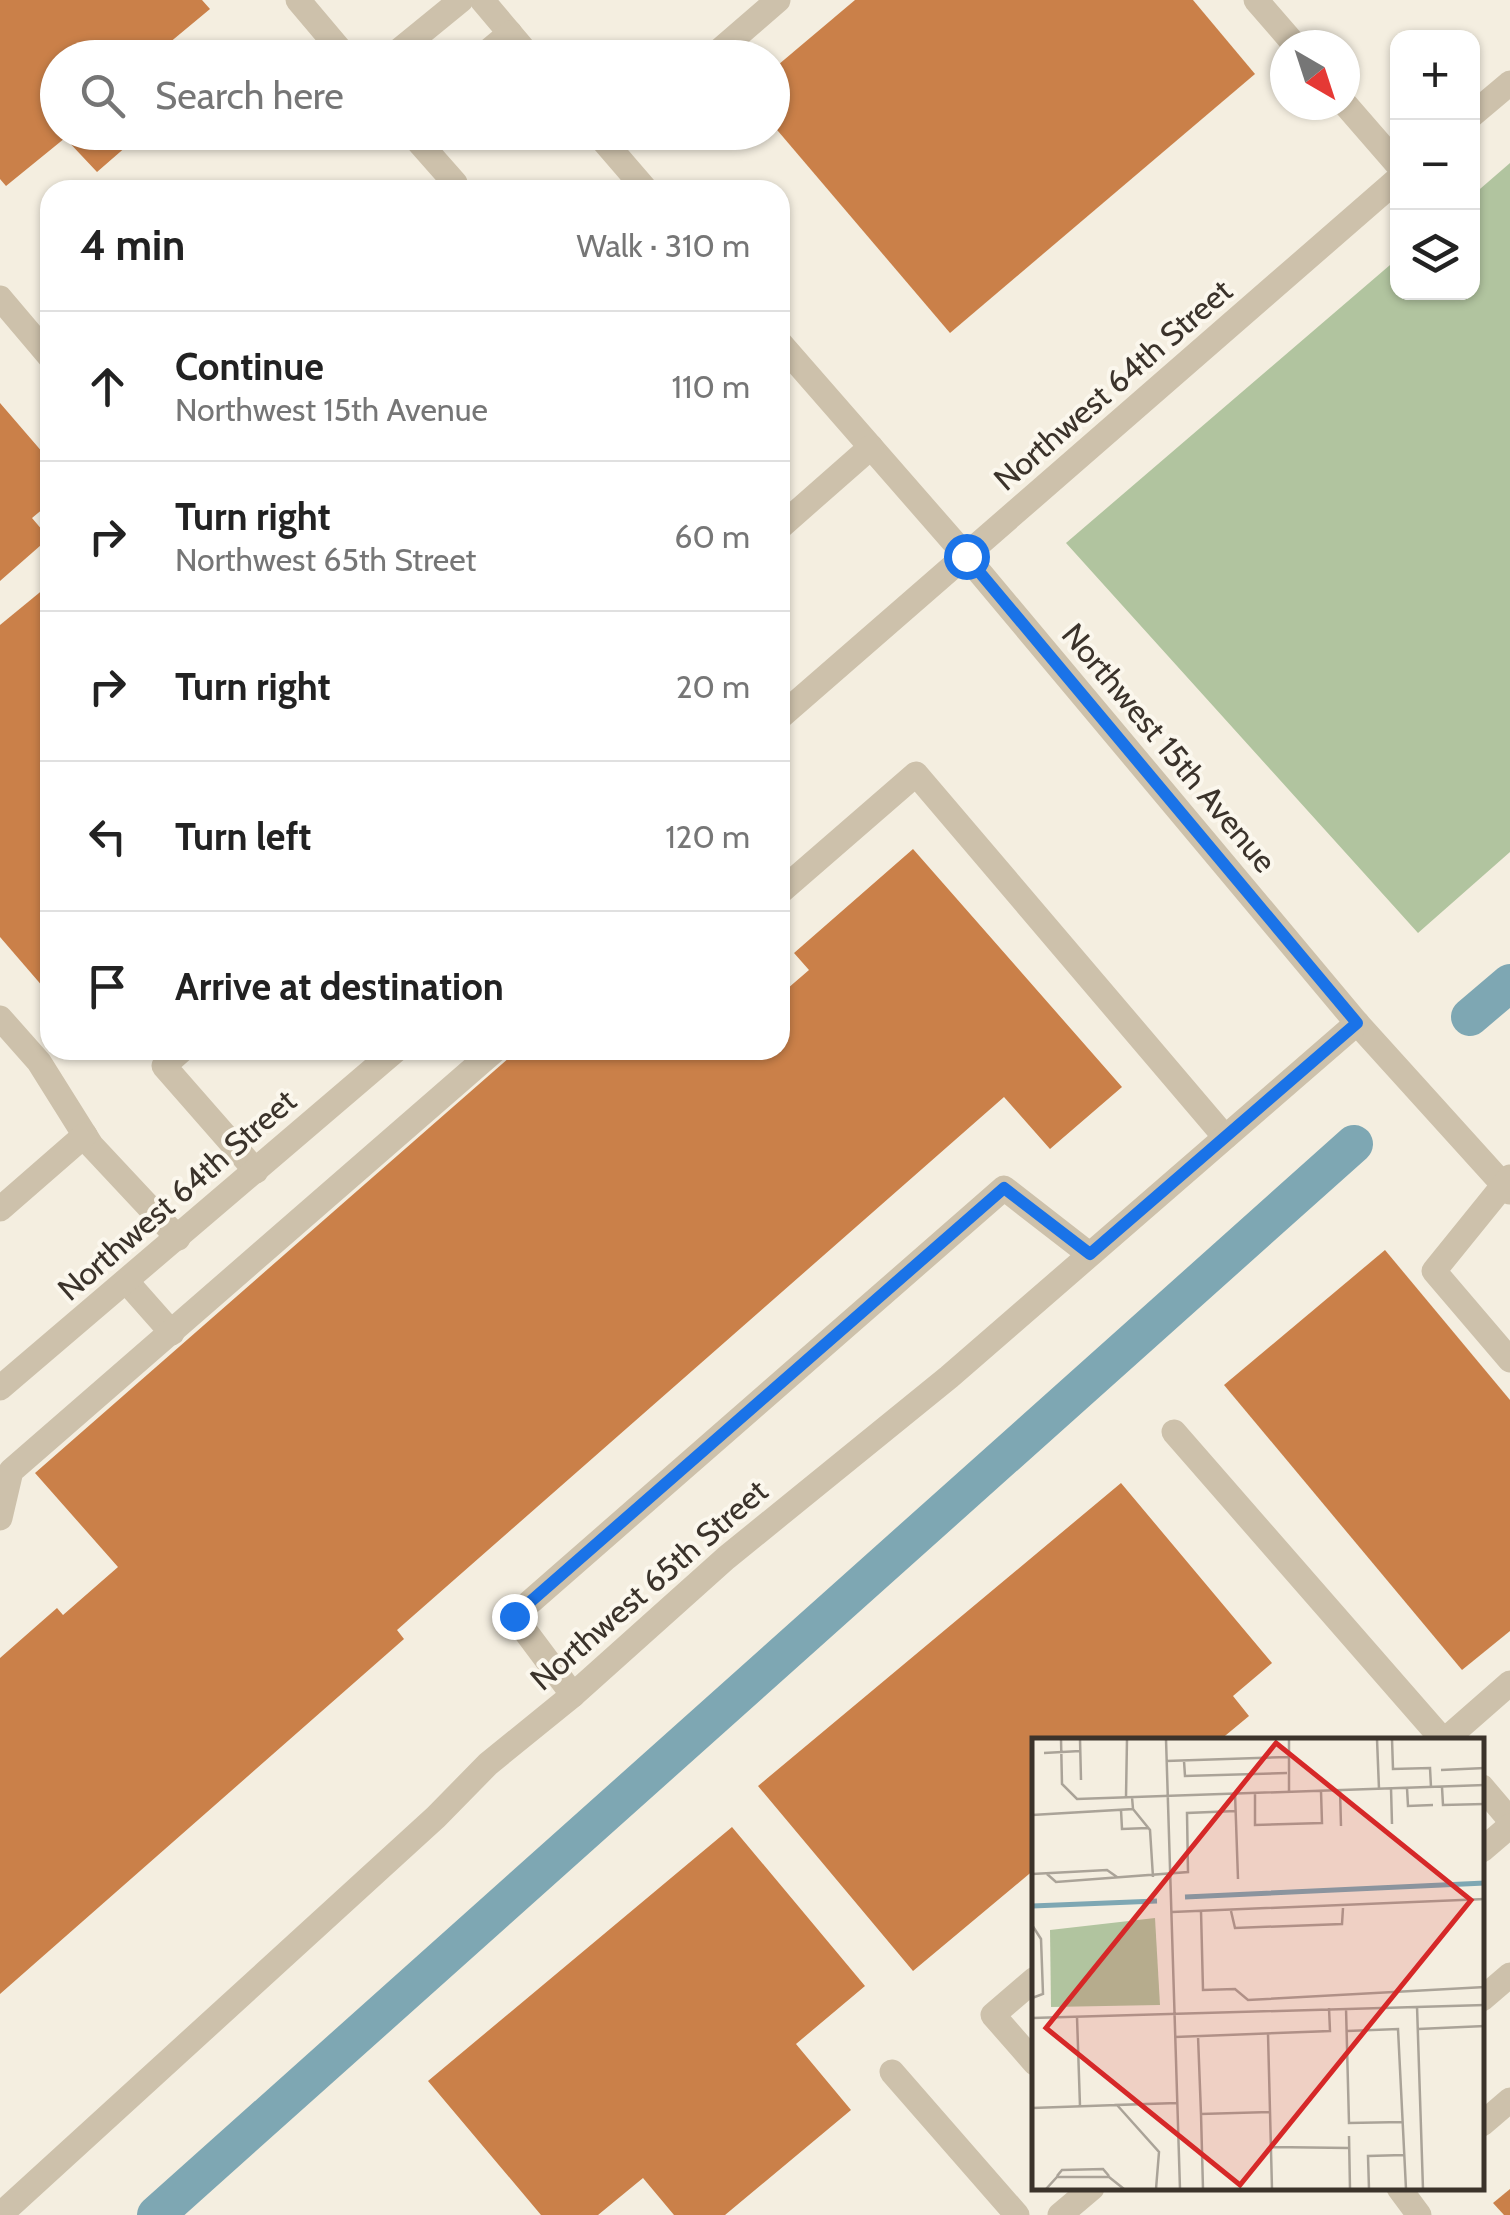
<!DOCTYPE html>
<html lang="en">
<head>
<meta charset="utf-8">
<style>
  :root { --surface:#fff; --page:#f6f6f6; --text:#222; --muted:#767676; --line:#e0e0e0 }
  body { margin:0; font-family:Cabin,sans-serif; background:var(--page); color:var(--text) }
  .controls { position:absolute; right:30px; top:30px; display:grid; overflow:hidden; border-radius:20px; box-shadow:0 2px 8px #0004 }
  .controls button { width:90px; height:90px; display:grid; place-items:center; padding:0; border:0; border-bottom:2px solid var(--line); background:var(--surface); color:var(--text); font:50px sans-serif }
  .compass { position:absolute; left:1270px; top:30px; width:90px; height:90px; border-radius:50%; background:var(--surface); box-shadow:0 2px 8px #0004; rotate:141deg }
  .stop { position:absolute; width:30px; height:30px; margin:-22px; border:8px solid #1a73e8; border-radius:50%; background:#fff }
  .stop.end { background:#1a73e8; border-color:#fff; box-shadow:0 2px 10px #0008 }
  .list { margin:0; padding:0; list-style:none }
  h2 { display:flex; justify-content:space-between; align-items:center; height:130px; margin:0; padding:0 40px; font-size:42px }
  h2 small { font-size:32px; font-weight:400; color:var(--muted) }
  .list li { display:grid; grid-template-columns:65px 1fr auto; gap:30px; align-items:center; box-sizing:border-box; height:150px; padding:0 40px; border-top:2px solid var(--line) }
  .list b { display:block; font-size:38px; white-space:nowrap }
  .list p { margin:0; font-size:32px; white-space:nowrap; color:var(--muted) }
  .list em { font-size:32px; font-style:normal; color:var(--muted) }
  .icon { flex:none; width:55px; height:55px; fill:none; stroke:currentColor; stroke-width:2; stroke-linecap:round; stroke-linejoin:round }
  .map { position:relative; flex:none; width:1510px; height:2215px; overflow:hidden }
  .search { position:absolute; background:var(--surface); box-shadow:0 2px 8px #0004; left:40px; top:40px; width:750px; height:110px; display:flex; align-items:center; gap:25px; box-sizing:border-box; padding:0 35px; border-radius:55px; color:var(--muted); font-size:38px }
  .panel { position:absolute; background:var(--surface); box-shadow:0 2px 8px #0004; left:40px; top:180px; width:750px; height:880px; border-radius:30px }
  .map>svg:first-child { display:block }
  .green { fill:#b1c49f }
  .lines { fill:none; stroke-linecap:round; stroke-linejoin:round }
  .canal { stroke:#7ea7b3; stroke-width:38 }
  .building { fill:#ca8049 }
  .minor { stroke:#cdc1ab; stroke-width:25 }
  .route { stroke:#1a73e8; stroke-width:12 }
  .labels { text-anchor:middle; stroke-width:8; stroke-linejoin:round; paint-order:stroke }
  .street-label { font-size:32px; fill:#3b332b; stroke:#fbf7ed }
  .inset-river { fill:none; stroke:#7ea7b3; stroke-width:5 }
  .inset-road { fill:none; stroke:#aaa398; stroke-width:2.5 }
  .view { fill:#d62828; fill-opacity:0.15; stroke:#d62828; stroke-width:5 }
  .inset-edge { fill:none; stroke:#3b332b; stroke-width:5 }
</style>
</head>
<body>
<div class="map">
<svg width="1510" height="2215" viewBox="0 0 1510 2215">
  <rect width="100%" height="100%" fill="#f4eee0"/>
  <path class="green" d="M1510,163V852L1418,933L1066,543L1397,259L1398,292H1472L1473,195Z"/>
  <g class="lines">
    <g class="canal">
      <path d="M1470,1017L1510,983"/>
      <path d="M156,2215L1354,1144"/>
    </g>
  </g>
  <g class="building">
    <path d="M0,0H202L210,9L151,58H58V132H143L97,172L65,138L6,186L0,179Z"/>
    <path d="M855,0H1193L1255,74L950,333L772,124V70Z"/>
    <path d="M0,403L50,461V503L32,518L49,538L0,581Z"/>
    <path d="M50,584V995L0,937V625Z"/>
    <path d="M913,849L1122,1087L1050,1149L1004,1097L397,1630L404,1639L0,1994V1658L57,1608L63,1615L118,1567L35,1473L518,1050H780V995L809,970L794,953Z"/>
    <path d="M1385,1250L1510,1400V1631L1462,1670L1224,1385Z"/>
    <path d="M1121,1483L1272,1663L1233,1696L1249,1716L1220,1740H1035V1869L913,1971L758,1786Z"/>
    <path d="M732,1827L865,1986L796,2044L851,2110L725,2215H674L643,2178L598,2215H541L428,2081Z"/>
    <path d="M1510,2189V2215H1504L1493,2203Z"/>
  </g>
  <g class="lines">
    <g class="minor">
      <path d="M298,0L347,58"/>
      <path d="M482,0L531,58"/>
      <path d="M1256,0L1295,45"/>
      <path d="M390,58L461,0"/>
      <path d="M480,58L510,33"/>
      <path d="M711,58L778,0"/>
      <path d="M1345,104L1398,165"/>
      <path d="M1472,115L1510,83"/>
      <path d="M410,132L455,183"/>
      <path d="M596,132L646,190"/>
      <path d="M0,298L50,357"/>
      <path d="M780,343L966,556L1357,1023L1510,1192"/>
      <path d="M780,527L871,447"/>
      <path d="M780,717L1398,179"/>
      <path d="M780,892L916,774L1225,1137"/>
      <path d="M0,1018L39,1062L91,1145L178,1238"/>
      <path d="M182,1050L164,1066L256,1171"/>
      <path d="M1510,1177L1434,1271L1510,1360"/>
      <path d="M0,1209L85,1135"/>
      <path d="M126,1281L172,1333"/>
      <path d="M0,1388L396,1050"/>
      <path d="M1174,1432L1443,1740"/>
      <path d="M0,1518L11,1471L495,1050"/>
      <path d="M573,1695L514,1616L1004,1188L1089,1254"/>
      <path d="M1445,1740L1510,1683"/>
      <path d="M1482,1787L1510,1820"/>
      <path d="M1482,1850L1510,1826"/>
      <path d="M1035,1979L993,2015L1035,2063"/>
      <path d="M1482,1999L1510,1975"/>
      <path d="M892,2072L1017,2215"/>
      <path d="M1482,2124L1510,2100"/>
      <path d="M1399,2188L1419,2215"/>
      <path d="M0,2215L436,1817L488,1764L573,1695L726,1558L949,1377L1357,1023"/>
      <path d="M1060,2215L1092,2188"/>
    </g>
  </g>
  <g class="lines">
    <path class="route" d="M514,1616L1004,1188L1090,1254L1357,1023L966,556"/>
  </g>
  <g class="labels">
    <g class="street-label">
      <text transform="translate(1113 385) rotate(-41)" y="11">Northwest 64th Street</text>
      <text transform="translate(1169 748) rotate(50)" y="11">Northwest 15th Avenue</text>
      <text transform="translate(177 1195) rotate(-41)" y="11">Northwest 64th Street</text>
      <text transform="translate(649 1585) rotate(-41)" y="11">Northwest 65th Street</text>
    </g>
  </g>
  <g transform="translate(1032 1738)">
    <rect width="452" height="452" fill="#f4eee0"/>
    <path d="M123,180L128,267L19,269L18,192Z" fill="#b1c49f"/>
    <path class="inset-river" d="M153,159L453,145M0,168L125,163"/>
    <path class="inset-road" d="M29,1L30,46L45,61L453,47M48,1L49,42M134,1L148,451M345,1L347,51M360,1L361,31L398,30L399,49M12,15L48,13M134,23L256,19M152,23L153,38L255,35M409,32L453,30M410,49L411,67L453,66M359,50L360,86M375,50L376,68L401,67M308,52L309,88M257,54V1M203,55L206,141M223,55V87L290,85L289,53M94,59L95,1M101,71L118,92L121,139M89,72L90,91L116,90M0,77L101,71L100,59M0,136L75,132L85,139M15,136L24,144L156,134L155,75L204,73M169,173L171,252L203,251L216,262L453,249M199,173L203,190L310,186L311,170M140,174L453,161M0,187L9,201L11,256L0,260M385,268L391,451M314,270L317,385L371,384M45,279L48,368M0,280L453,267M386,291L453,288M315,293L366,291L374,451M236,296L240,451M166,298L169,376L238,374M143,299L298,293L297,270M0,370L85,367M169,376L171,451M317,398L318,451M239,409L317,410M25,438L30,432L71,431L77,438M14,451L25,439H77L92,451M124,451L127,414L85,367L145,365M337,451L336,418L372,417"/>
    <path class="view" d="M244,5L439,162L208,447L14,290Z"/>
    <rect width="452" height="452" class="inset-edge"/>
  </g>
</svg>
<div class="controls">
<button>+</button>
<button>−</button>
<button><svg class="icon" aria-label="layers" viewBox="0 0 24 24"><path d="M12 4l9 5-9 5-9-5zM3 14l9 5 9-5"/></svg></button>
</div>
<svg class="compass" viewBox="-18 -18 36 36"><path d="M0-13l5 13h-10z" fill="#e53935"/><path d="M0 13l5-13h-10z" fill="#767676"/></svg>
<div class="stop" style="left:966px;top:556px"></div>
<div class="stop end" style="left:514px;top:1616px"></div>
<div class="search"><svg class="icon" aria-label="search" viewBox="0 0 24 24"><circle cx="10" cy="10" r="6"/><path d="M15 15l6 6"/></svg>Search here</div>
<section class="panel">
<h2>4 min<small>Walk · 310 m</small></h2>
<ul class="list">
<li><svg class="icon" aria-label="ahead" viewBox="0 0 24 24"><path d="M12 20V5M6 11l6-6 6 6"/></svg><div><b>Continue</b><p>Northwest 15th Avenue</p></div><em>110 m</em></li>
<li><svg class="icon" aria-label="right" viewBox="0 0 24 24"><path d="M7 20v-9h11M14 6l5 5-5 5"/></svg><div><b>Turn right</b><p>Northwest 65th Street</p></div><em>60 m</em></li>
<li><svg class="icon" aria-label="right" viewBox="0 0 24 24"><path d="M7 20v-9h11M14 6l5 5-5 5"/></svg><div><b>Turn right</b></div><em>20 m</em></li>
<li><svg class="icon" aria-label="left" viewBox="0 0 24 24"><path d="M17 20v-9H6M10 6l-5 5 5 5"/></svg><div><b>Turn left</b></div><em>120 m</em></li>
<li><svg class="icon" aria-label="arrive" viewBox="0 0 24 24"><path d="M6 21V4h12l-3 4 3 4H6"/></svg><div><b>Arrive at destination</b></div></li>
</ul>
</section>
</div>
</body>
</html>
